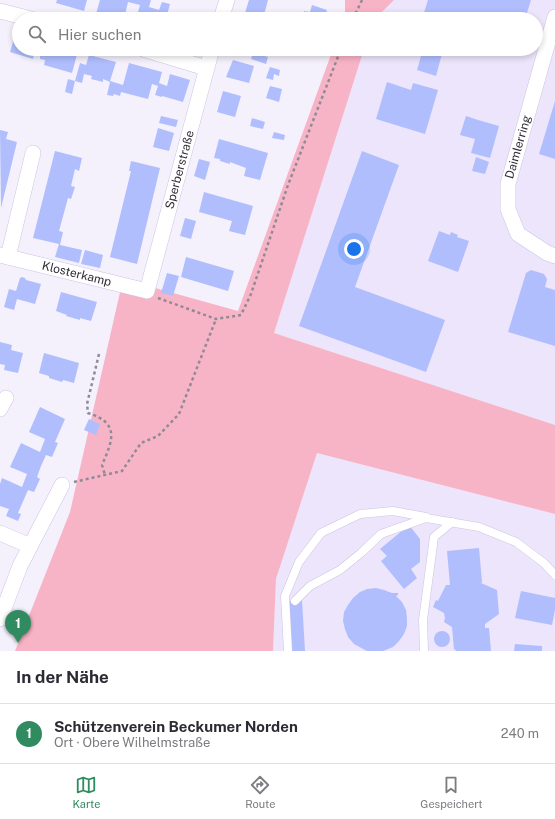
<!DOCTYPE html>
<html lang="de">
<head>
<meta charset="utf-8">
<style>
  :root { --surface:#fff; --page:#f7f7f7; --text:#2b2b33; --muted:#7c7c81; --line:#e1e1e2; --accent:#318b60 }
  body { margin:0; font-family:"Public Sans",sans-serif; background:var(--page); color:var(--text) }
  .you { position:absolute; left:354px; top:249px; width:14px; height:14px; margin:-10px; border:3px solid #fff; border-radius:50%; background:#1a73e8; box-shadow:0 0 0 6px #1a73e833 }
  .badge { display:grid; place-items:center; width:26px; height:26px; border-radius:50%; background:var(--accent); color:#fff; font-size:13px; font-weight:700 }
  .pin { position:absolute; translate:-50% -33px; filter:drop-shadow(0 1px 2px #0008) }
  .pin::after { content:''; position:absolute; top:21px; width:14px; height:12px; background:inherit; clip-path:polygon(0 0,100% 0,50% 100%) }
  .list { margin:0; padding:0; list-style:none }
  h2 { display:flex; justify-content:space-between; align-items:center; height:52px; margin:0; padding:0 16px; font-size:17px }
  h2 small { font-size:13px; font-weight:400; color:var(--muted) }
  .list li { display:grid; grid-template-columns:26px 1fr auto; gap:12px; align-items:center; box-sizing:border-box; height:60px; padding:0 16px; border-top:1px solid var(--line) }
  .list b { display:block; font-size:15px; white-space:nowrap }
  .list p { margin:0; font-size:13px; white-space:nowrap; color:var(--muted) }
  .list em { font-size:13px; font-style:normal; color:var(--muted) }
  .icon { flex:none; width:22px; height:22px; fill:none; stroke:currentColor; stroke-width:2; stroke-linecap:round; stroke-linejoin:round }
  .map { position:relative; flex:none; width:555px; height:651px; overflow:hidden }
  .search { position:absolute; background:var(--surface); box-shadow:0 2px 6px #0003; left:12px; right:12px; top:12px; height:44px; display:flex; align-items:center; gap:10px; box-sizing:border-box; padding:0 14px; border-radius:22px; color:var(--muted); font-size:15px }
  .sheet { height:112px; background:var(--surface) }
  nav { display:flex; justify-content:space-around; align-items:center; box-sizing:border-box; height:56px; border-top:1px solid var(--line); background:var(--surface); font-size:11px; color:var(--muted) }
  nav a { display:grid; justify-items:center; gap:2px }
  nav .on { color:var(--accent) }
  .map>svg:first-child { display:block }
  .built { fill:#ede5fb }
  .green { fill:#f8b4c7 }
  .building { fill:#b0befe }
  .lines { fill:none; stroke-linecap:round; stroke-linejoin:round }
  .service-casing { stroke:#cec3e0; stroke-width:9 }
  .minor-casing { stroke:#cec3e0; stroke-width:16 }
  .path { stroke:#8f8b96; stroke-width:2.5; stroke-dasharray:3 3; stroke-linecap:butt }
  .service { stroke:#fff; stroke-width:8 }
  .minor { stroke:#fff; stroke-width:15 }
  .labels { text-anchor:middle; stroke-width:3; stroke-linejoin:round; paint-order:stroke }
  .street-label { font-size:12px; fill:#322d38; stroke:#fff }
</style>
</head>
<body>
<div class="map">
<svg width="555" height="651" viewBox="0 0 555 651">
  <rect width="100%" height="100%" fill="#f4f0fc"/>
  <g class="built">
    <path d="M394,0H555V425L274,333L364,49H536V19H375Z"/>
    <path d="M317,453L555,514V651H273L276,579Z"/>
  </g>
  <g class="green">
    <path d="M345,0H394L375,19H344L345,16Z"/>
    <path d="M333,49H364L274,333L555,425V514L317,453L276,579L273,651H15L70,512L123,279L238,311Z"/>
  </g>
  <g class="building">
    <path d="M57,0H87L84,11L56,3Z"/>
    <path d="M100,0H151L149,7L159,10L162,2L170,4L166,19H136L140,5L128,2L124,19H114L96,14Z"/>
    <path d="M249,0H268L263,19H256L244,16Z"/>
    <path d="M428,0H531L525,19H422Z"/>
    <path d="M312,5L327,10L325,17L321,15L320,19H297L299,13L303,14L304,11L310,12Z"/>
    <path d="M16,32L19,33V49H69L78,51L72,73L44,65L45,60L40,59V56L34,54L33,59L10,52Z"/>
    <path d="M423,49L443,50L436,76L417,70Z"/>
    <path d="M253,53L268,57L266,64L251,59Z"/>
    <path d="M89,55L116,62L110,81L123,85L129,63L162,72L159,83L167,86L170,74L190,80L183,102L162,96V97L155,95L158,86L152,84L148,99L121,92L120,96L114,94L113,96L107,95L110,82L103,79V82L91,79L92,76L84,74L82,83L75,81L72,94L65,92L68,79L75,81L80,63L86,65Z"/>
    <path d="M233,60L254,66L249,83L226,77Z"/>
    <path d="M270,67L280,70L279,76L274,74L273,80L266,78Z"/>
    <path d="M387,82L411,90L413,83L438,90L425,134L376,119Z"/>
    <path d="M270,86L282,89L279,102L266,98Z"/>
    <path d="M223,91L241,96L235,117L217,112Z"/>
    <path d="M555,101V159L539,154Z"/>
    <path d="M161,116L178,120L176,127L159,123Z"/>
    <path d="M466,116L478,120L499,126L490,158L471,153L475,139L460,135Z"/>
    <path d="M252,118L265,122L263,129L250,126Z"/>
    <path d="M158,128L174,133L169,151L153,147Z"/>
    <path d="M0,130L8,132L6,139L17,142L1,208Z"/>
    <path d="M274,132L285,135L284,140L272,138Z"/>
    <path d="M219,139L268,153L260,180L244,176L246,168L230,162V164L220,161V159L214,158Z"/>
    <path d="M55,151L82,158L79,171L75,169L71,186L75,187L71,199L68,198L59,231L63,232L60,245L82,250L79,263L55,257L59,244L33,238Z"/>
    <path d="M362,151L399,165L355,287L445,320L426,372L299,326Z"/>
    <path d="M476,157L489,162L485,174L472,171Z"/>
    <path d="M199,159L210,162L205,180L194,176Z"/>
    <path d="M131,161L160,168L137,264L110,257L131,171H129Z"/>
    <path d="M204,192L253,206L245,235L229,231L232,221L199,212Z"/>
    <path d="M185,218L196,221L191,239L180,236Z"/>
    <path d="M439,231L450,235L451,232L458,235L457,237L469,241L458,272L428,261Z"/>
    <path d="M85,250L103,255L100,268L81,264Z"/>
    <path d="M186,257L234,271L228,291L181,277Z"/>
    <path d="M531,270L544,274L547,279L545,287L555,290V346L508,332L526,273Z"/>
    <path d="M167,273L179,276L173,296L161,293Z"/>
    <path d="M22,277L25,278L26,280L41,284L35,304L17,299L14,310L4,307L9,289L16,291L20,278Z"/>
    <path d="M61,292L97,302L91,321L80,318V320L66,316L67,315L56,311Z"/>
    <path d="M0,342L12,345L11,350L23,353L18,373L4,370L5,365L0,364Z"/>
    <path d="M44,353L79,363L74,383L63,380L62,382L49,378V376L39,373Z"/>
    <path d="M40,407L65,419L55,442L58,443L52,457L46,455L41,466L37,477L40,479L34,492L28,490L18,513L21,514L18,521L6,516L9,509L0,506V484L2,478L22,487L27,474L10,467L21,443L40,452L45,439L29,432Z"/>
    <path d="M89,419L100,424L96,435L84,430Z"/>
    <path d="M409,525L420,539V562L411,569L417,578L404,589L381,561L387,556L380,549Z"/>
    <path d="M479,548L482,582L481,583L497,590L499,614L485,624V628H489L491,651H456L455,649L454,650L452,627L444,622L445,618L444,613L433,607L436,600L438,601L446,585H450L447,551Z"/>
    <path d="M376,588L384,590L392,593H398V595L396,596L402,602L406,610L407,618V626L404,634L399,641L393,647L383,651H367L354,644L348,637L345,629L343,621L344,612L348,605L353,598L360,592L367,589Z"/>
    <path d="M521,591L555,598V610L552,625L515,618Z"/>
    <path d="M302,600L305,651H290L287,601Z"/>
    <circle cx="442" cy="639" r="8"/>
    <path d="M515,644L542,646V651H514Z"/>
  </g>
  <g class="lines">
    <g class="service-casing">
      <g id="service">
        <path d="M295,601L310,586L340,570L361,553L381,534L426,518L479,527L516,542L544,563L555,575"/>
        <path d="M288,651L285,596L299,562L321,533L360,514L393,511L426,517"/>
        <path d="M424,651L423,620L434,537L452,522"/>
      </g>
    </g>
    <g class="minor-casing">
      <g id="minor">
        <path d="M0,11L31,19"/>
        <path d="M555,17L508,184V209L518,234L547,253L555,256"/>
        <path d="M221,19L227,0"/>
        <path d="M143,49L206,68"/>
        <path id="s1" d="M0,255L147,291L212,49"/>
        <path d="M8,257L33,153"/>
        <path d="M0,409L6,398"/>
        <path d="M0,533L30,546"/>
        <path d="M0,619L20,566L62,485"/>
      </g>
    </g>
    <g class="path">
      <path d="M353,19L362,0"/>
      <path d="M158,298L216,319L241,315L251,294L288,185L341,49"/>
      <path d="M99,354L87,404L88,413C120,423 113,440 102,465L105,475"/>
      <path d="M74,482L122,471L141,443L158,436L179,414L216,319"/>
    </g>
    <use href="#service" class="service"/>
    <use href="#minor" class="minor"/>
  </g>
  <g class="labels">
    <g class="street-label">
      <text transform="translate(518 147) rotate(-74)" y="4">Daimlerring</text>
      <text dy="4" stroke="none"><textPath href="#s1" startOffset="277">Sperberstraße</textPath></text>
      <text dy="4" stroke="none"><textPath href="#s1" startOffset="79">Klosterkamp</textPath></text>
    </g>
  </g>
</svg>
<div class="you"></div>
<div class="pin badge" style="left:18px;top:643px">1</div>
<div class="search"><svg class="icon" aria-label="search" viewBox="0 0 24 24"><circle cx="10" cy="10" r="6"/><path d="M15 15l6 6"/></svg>Hier suchen</div>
</div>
<section class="sheet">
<h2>In der Nähe<small></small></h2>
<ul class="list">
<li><span class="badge">1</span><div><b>Schützenverein Beckumer Norden</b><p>Ort · Obere Wilhelmstraße</p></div><em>240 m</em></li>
</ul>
</section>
<nav>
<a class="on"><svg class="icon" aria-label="map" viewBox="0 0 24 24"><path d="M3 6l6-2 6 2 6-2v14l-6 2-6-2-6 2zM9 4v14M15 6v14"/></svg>Karte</a>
<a><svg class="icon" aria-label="directions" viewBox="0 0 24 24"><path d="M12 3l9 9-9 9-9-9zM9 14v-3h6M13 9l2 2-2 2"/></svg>Route</a>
<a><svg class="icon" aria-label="saved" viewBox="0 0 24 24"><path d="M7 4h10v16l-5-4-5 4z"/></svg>Gespeichert</a>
</nav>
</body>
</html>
